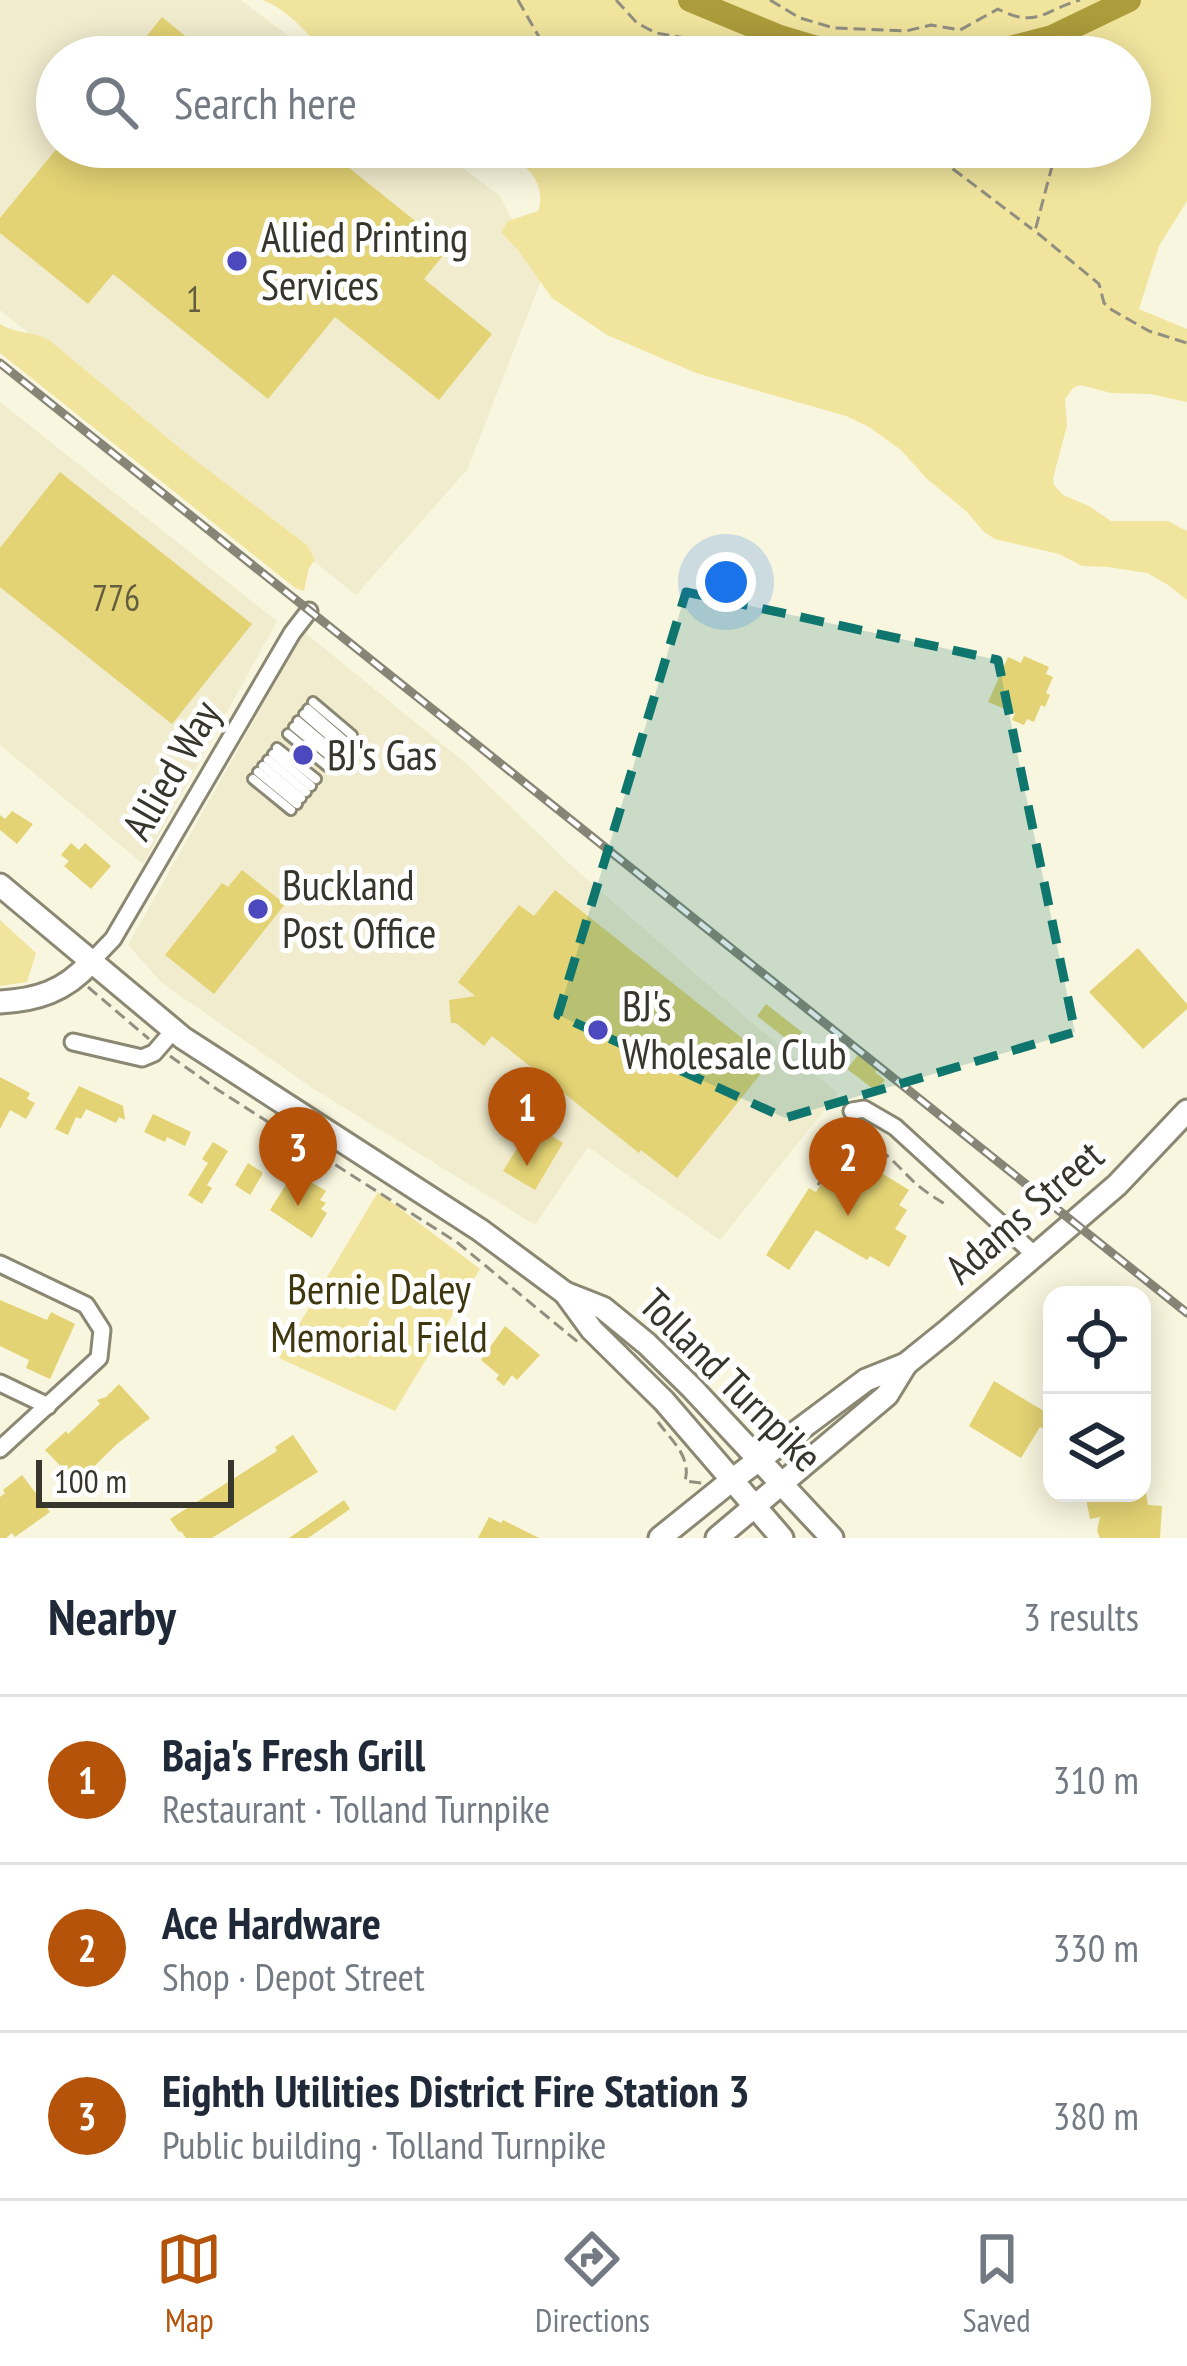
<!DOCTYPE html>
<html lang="en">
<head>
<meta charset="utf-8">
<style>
  :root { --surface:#fff; --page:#f6f6f7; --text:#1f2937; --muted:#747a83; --line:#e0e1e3; --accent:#b45309 }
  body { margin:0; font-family:"PT Sans Narrow",sans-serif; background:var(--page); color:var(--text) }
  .controls { position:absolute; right:36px; bottom:36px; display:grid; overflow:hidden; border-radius:24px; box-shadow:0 6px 30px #0003 }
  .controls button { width:108px; height:108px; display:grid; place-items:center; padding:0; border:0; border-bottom:3px solid var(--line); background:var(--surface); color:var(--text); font:60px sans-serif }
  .scale { position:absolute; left:36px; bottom:30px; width:198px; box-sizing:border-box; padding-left:12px; border:6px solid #37362d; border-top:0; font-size:33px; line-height:42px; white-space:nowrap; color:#37362d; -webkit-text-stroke:9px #fff; paint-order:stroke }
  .you { position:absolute; left:726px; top:582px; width:42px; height:42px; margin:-30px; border:9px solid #fff; border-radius:50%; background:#1a73e8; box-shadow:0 0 0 18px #1a73e833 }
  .badge { display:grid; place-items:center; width:78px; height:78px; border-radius:50%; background:var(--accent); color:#fff; font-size:39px; font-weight:700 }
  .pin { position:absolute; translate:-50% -99px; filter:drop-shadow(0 3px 6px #0008) }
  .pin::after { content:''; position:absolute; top:63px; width:42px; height:36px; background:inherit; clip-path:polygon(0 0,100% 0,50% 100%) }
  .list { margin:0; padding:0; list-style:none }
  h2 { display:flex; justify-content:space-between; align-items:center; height:156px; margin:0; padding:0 48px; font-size:51px }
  h2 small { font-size:39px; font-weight:400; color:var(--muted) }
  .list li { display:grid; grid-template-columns:78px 1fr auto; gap:36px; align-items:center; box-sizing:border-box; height:168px; padding:0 48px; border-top:3px solid var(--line) }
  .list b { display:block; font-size:45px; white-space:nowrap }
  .list p { margin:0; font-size:39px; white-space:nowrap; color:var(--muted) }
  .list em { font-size:39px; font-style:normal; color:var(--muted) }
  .icon { flex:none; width:66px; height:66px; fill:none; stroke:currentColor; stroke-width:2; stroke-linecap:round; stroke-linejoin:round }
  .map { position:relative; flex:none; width:1187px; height:1538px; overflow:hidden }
  .search { position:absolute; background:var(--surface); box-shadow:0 6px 30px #0003; left:36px; right:36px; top:36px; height:132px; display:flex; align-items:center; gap:30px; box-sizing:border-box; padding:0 42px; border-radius:66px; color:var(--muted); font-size:45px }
  .sheet { height:660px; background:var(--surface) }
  nav { display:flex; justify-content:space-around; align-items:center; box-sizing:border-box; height:168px; border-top:3px solid var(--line); background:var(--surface); font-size:33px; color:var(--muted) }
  nav a { display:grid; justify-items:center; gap:6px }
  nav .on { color:var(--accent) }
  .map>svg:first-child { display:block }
  .built { fill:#f1ecce }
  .green { fill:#f1e59e }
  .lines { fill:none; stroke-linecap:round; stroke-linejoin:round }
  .river { stroke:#ac9c3b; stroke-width:24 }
  .building { fill:#e3d374 }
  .lane-casing { stroke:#8a8772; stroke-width:14 }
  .street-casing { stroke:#8a8772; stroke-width:21 }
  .secondary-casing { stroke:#8a8772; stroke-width:27 }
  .path { stroke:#918f80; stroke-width:3; stroke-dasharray:12 6; stroke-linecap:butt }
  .lane { stroke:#fff; stroke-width:8 }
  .street { stroke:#fff; stroke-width:15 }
  .secondary { stroke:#fff; stroke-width:21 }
  .rail-casing { stroke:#878576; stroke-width:9 }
  .rail { stroke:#fff; stroke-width:4.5; stroke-dasharray:14; stroke-linecap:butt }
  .marked { fill:#0f766e; fill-opacity:0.2; stroke:#0f766e; stroke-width:9; stroke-dasharray:24 15; stroke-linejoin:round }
  .poi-dot { fill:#4c49bf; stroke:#fff; stroke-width:4.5 }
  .labels { text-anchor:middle; stroke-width:10; stroke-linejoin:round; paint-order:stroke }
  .number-label { font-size:36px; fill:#625d3f }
  .poi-label { font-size:42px; fill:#37362d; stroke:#fff; text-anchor:start }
  .street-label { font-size:42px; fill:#37362d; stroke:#fff }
  .park-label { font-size:42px; fill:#3f380f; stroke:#fff }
</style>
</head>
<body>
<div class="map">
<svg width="1187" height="1538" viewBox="0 0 1187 1538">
  <rect width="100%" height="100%" fill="#f9f6df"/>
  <g class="built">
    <path d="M0,0H241L316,57H57V147H435L500,196L542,278L467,470L356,595L0,310Z"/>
    <path d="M0,402L277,621L143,864L0,745Z"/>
    <path d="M304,632L463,761L573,867L744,1016L838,1093L720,1240L588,1147L535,1225L314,1089L162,983L128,945Z"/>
  </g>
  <g class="green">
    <path d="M262,0H1187V201L1159,246L1139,309L1187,329V402L1150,394L1111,393L1080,385L1073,388L1065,399L1067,426L1053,478L1054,485L1063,495L1089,506L1111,521H1168L1187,531V600L1168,585L1147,573L1108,567L1082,566L1059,554L995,539L984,532L966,511L927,479L901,450L869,427L846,416L696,373L607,335L552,298L518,250L501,232L508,221L538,211C548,181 523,163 501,147H1130V57H329C310,37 289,9 262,0Z"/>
    <path d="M0,324C15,334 33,331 49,340L187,454L307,545L315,560L309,568L304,591L295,588L0,353Z"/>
    <path d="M0,920L36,953L27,982L0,986Z"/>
    <path d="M378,1192L480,1269L395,1411L279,1358Z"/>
  </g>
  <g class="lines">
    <g class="river">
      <path d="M690,0L780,37L847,57"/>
      <path d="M975,57L1052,37L1129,0"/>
    </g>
  </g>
  <g class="building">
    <path d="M162,17L211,57H130Z"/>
    <path d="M58,147H323L449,248L424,279L492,334L439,400L335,317L268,399L113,274L88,304L0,233V218Z"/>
    <path d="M60,472L252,624L172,724L0,587V548Z"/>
    <path d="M1024,656L1049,667L1046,674L1053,677L1046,693L1050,695L1045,707L1041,705L1034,722L1027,719L1024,725L1012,720L1015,713L988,702L1008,657L1021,663Z"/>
    <path d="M12,811L33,824L17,844L0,830V815L5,819Z"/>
    <path d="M71,843L79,850L85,843L111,866L91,889L64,866L69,861L61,855Z"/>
    <path d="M242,870L285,904L214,994L165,955L222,883L228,887Z"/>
    <path d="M555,890L771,1061L677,1178L641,1150L639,1153L492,1036L484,1046L456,1023H451L449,1000L475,996L458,982L519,905L534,916Z"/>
    <path d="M1138,948L1187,1004V1009L1143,1049L1089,992Z"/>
    <path d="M766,1004L802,1032L793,1044L757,1016Z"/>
    <path d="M858,1055L877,1070L875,1072L885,1080L876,1091L847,1069Z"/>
    <path d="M0,1077L30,1093L27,1099L35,1103L26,1119L10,1110L0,1129Z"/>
    <path d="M79,1086L123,1106L125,1120L119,1117L116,1123L86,1109L81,1119L76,1117L68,1135L55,1129Z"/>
    <path d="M153,1114L191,1132L185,1146L167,1137L165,1142L144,1132Z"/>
    <path d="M532,1124L563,1143L535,1190L503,1171Z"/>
    <path d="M213,1142L228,1151L207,1185L212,1188L202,1204L188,1195L208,1163L202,1159Z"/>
    <path d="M854,1156L909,1190L899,1205L907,1210L895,1229L907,1236L889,1267L870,1256L867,1260L816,1230L789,1270L766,1255L809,1188L816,1192L823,1181L834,1188Z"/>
    <path d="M248,1163L262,1172V1175L250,1195L235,1185Z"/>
    <path d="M294,1172L326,1191L320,1200L326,1203L321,1209L327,1213L312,1238L270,1210Z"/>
    <path d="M0,1300L47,1320L51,1312L75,1324L50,1379L26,1368L29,1360L0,1346Z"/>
    <path d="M505,1326L540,1355L517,1380L512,1375L504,1386L496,1379L499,1375L481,1360Z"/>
    <path d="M994,1381L1052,1416L1046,1430L1040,1427L1021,1458L969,1426Z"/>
    <path d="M119,1384L150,1418L117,1444L77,1483L45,1450L66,1431L68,1434L100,1404L97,1400L106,1397Z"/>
    <path d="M293,1435L318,1472L212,1538H186L181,1531L179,1532L170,1519L277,1451L275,1447Z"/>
    <path d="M22,1475L50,1512L15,1537L12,1533L6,1538H0V1497L5,1493L3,1490Z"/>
    <path d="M1085,1493H1146L1148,1505L1162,1506L1160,1538H1100L1097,1531L1100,1517L1090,1519Z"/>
    <path d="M344,1500L350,1509L308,1538H289Z"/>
    <path d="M489,1517L501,1523L503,1520L539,1538H478Z"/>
  </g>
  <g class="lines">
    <g class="lane-casing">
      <g id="lane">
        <path d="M313,702L352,735"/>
        <path d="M308,709L346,742"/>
        <path d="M304,714L342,747"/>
        <path d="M298,721L337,754"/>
        <path d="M294,727L333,759"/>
        <path d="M288,734L327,766"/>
        <path d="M277,748L316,779"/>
        <path d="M273,754L311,786"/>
        <path d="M268,760L306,792"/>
        <path d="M263,766L301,798"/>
        <path d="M258,772L297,804"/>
        <path d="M253,779L291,810"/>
      </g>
    </g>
    <g class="street-casing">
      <g id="street">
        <path d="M90,963L113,939L292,633L309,611"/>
        <path d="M73,1042L142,1058L154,1053L173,1031"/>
        <path d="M852,1111L864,1109L895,1127L1036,1256"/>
        <path d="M0,1264L86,1305L102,1330L99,1358L0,1449"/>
        <path d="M0,1383L48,1406"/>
      </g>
    </g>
    <g class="secondary-casing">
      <g id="secondary">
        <path d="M0,885L183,1038L480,1230L565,1293L592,1330L664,1401L782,1538"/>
        <path d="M0,1002C37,1000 65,991 90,963"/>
        <path d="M565,1293L603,1308L647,1344L692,1388L832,1538"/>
        <path d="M660,1538L732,1480L866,1380L906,1364L947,1331L1117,1185L1187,1111"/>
        <path d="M717,1538L887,1395L906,1364"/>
      </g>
    </g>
    <g class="path">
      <path d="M518,0L539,37L557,57"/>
      <path d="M616,0L637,23L656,33L692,39L751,57"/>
      <path d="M770,0L800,18L834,28L906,31L931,25L960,30L998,9C1037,29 1044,10 1080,0"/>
      <path d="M836,147C862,172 884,162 912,147"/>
      <path d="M924,147L1032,229"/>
      <path d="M1057,147L1035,231L1099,284L1104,303L1112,310L1149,331L1187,343"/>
      <path d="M88,987L149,1039"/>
      <path d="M170,1056L218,1090L458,1243L579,1343"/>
      <path d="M818,1185L847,1138C876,1138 895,1164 914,1182C925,1192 937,1199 948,1206"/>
      <path d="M658,1422C671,1440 692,1457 685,1481L702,1483"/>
    </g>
    <use href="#lane" class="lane"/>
    <use href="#street" class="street"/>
    <use href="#secondary" class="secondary"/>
    <g class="rail-casing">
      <path id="rail" d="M0,363L1187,1313"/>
    </g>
    <use href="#rail" class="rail"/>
  </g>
  <path class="marked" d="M686,592L998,660L1075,1032L785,1118L558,1015Z"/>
  <g class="poi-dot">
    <circle cx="237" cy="261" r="12"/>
    <circle cx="303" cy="755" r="12"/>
    <circle cx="258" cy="909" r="12"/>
    <circle cx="598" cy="1030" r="12"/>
  </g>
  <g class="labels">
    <g class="number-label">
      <text x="194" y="312">1</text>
      <text x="116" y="611">776</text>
    </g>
    <g class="poi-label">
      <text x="261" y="252">Allied Printing<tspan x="261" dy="48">Services</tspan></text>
      <text x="327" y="770">BJ's Gas</text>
      <text x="282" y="900">Buckland<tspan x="282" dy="48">Post Office</tspan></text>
      <text x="622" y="1021">BJ's<tspan x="622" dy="48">Wholesale Club</tspan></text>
    </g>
    <g class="street-label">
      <text transform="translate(171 770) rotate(-60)" y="15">Allied Way</text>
      <text transform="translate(1024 1212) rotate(-41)" y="15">Adams Street</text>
      <text transform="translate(731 1380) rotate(45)" y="15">Tolland Turnpike</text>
    </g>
    <g class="park-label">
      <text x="379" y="1304">Bernie Daley<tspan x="379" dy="48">Memorial Field</tspan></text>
    </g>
  </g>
</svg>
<div class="controls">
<button><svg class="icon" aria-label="locate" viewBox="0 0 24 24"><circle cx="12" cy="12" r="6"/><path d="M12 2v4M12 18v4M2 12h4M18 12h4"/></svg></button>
<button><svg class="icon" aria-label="layers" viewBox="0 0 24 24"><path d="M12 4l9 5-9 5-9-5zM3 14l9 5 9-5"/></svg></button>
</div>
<div class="scale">100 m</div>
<div class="you"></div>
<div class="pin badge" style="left:527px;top:1166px">1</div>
<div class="pin badge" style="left:848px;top:1216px">2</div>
<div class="pin badge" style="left:298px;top:1206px">3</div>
<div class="search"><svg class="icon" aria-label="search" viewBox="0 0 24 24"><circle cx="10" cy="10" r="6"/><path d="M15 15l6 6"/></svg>Search here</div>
</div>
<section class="sheet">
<h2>Nearby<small>3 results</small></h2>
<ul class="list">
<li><span class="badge">1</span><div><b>Baja's Fresh Grill</b><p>Restaurant · Tolland Turnpike</p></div><em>310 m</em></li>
<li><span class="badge">2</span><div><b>Ace Hardware</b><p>Shop · Depot Street</p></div><em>330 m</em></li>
<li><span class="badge">3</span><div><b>Eighth Utilities District Fire Station 3</b><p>Public building · Tolland Turnpike</p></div><em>380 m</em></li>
</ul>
</section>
<nav>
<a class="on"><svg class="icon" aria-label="map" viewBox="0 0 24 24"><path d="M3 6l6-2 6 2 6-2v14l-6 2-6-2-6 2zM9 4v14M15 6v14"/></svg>Map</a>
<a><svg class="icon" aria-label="directions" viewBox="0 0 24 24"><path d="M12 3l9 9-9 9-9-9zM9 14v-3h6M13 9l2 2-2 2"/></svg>Directions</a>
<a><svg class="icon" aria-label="saved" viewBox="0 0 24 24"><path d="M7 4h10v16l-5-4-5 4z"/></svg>Saved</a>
</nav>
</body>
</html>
